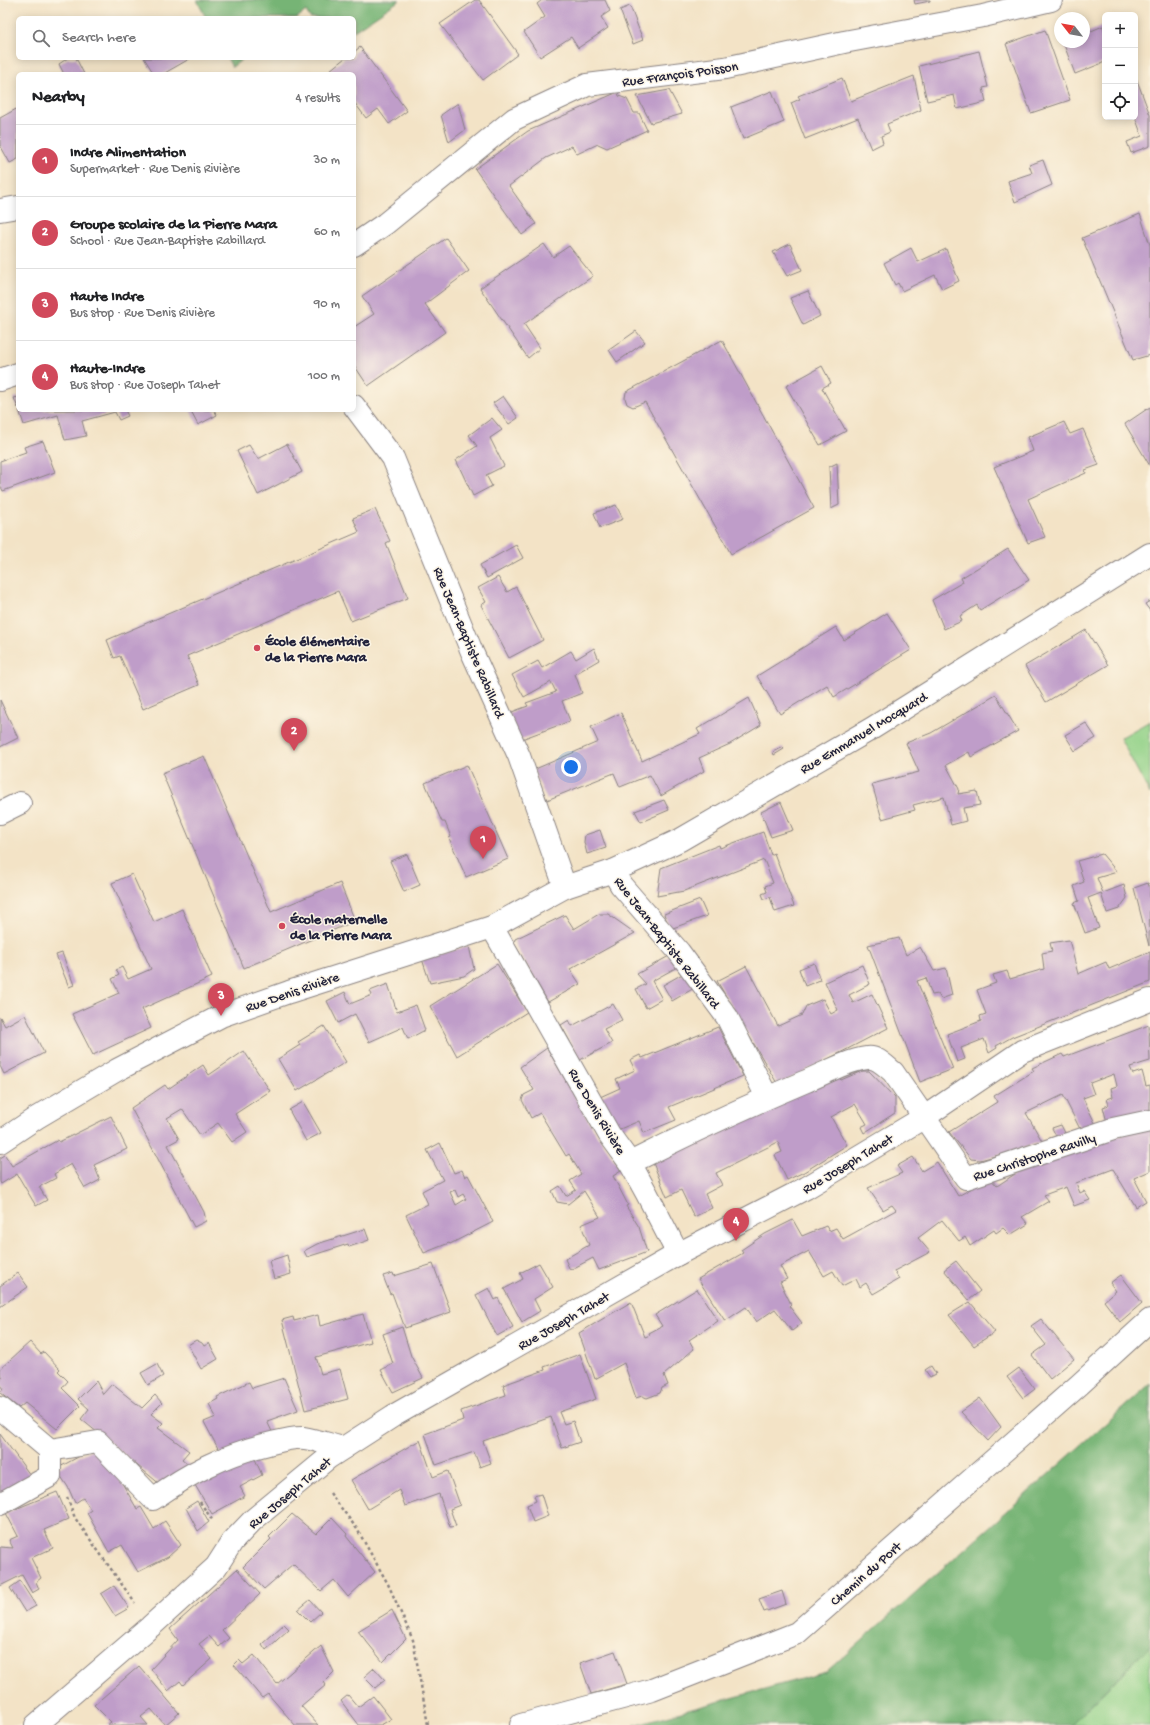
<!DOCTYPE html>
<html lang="en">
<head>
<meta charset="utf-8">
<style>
  :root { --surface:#fff; --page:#f6f6f6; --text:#202124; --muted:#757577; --line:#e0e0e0; --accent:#d1495b }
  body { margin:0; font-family:"Gochi Hand",sans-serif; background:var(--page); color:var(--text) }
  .controls { position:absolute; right:12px; top:12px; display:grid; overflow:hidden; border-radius:6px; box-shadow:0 2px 10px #0003 }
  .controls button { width:36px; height:36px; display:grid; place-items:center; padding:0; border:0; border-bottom:1px solid var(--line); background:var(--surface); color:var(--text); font:20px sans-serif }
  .compass { position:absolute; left:1054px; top:12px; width:36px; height:36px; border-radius:50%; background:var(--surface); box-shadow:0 2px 10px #0003; rotate:301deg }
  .you { position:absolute; left:571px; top:767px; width:14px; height:14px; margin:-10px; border:3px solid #fff; border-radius:50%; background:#1a73e8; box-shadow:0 0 0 6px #1a73e833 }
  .badge { display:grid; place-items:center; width:26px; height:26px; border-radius:50%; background:var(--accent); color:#fff; font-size:13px; font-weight:700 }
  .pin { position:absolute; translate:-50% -33px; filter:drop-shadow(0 1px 2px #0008) }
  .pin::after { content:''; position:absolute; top:21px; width:14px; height:12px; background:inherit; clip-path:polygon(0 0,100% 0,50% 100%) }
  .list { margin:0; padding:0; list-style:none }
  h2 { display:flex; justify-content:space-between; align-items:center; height:52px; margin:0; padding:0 16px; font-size:17px }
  h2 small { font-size:13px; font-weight:400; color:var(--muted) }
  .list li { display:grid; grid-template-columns:26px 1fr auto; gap:12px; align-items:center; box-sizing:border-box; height:72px; padding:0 16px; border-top:1px solid var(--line) }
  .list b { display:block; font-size:15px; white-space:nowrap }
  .list p { margin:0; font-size:13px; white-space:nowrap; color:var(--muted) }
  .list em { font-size:13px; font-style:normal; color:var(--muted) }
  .icon { flex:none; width:22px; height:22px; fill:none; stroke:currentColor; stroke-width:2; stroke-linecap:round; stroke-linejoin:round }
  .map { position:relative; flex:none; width:1150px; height:1725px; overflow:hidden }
  .search { position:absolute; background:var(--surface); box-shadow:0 2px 10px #0003; left:16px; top:16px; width:340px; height:44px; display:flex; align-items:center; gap:10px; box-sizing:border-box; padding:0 14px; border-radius:6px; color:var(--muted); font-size:15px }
  .panel { position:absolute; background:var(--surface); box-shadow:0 2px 10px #0003; left:16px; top:72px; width:340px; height:340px; border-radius:6px }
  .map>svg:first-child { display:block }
  .green { fill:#93d288; stroke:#5a7a62 }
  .forest { fill:#76b474; stroke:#4c6b58 }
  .building { fill:#bf9dc9; fill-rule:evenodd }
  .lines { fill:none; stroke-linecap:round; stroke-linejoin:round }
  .minor-casing { stroke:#8a8280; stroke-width:24 }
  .path { stroke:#8a8280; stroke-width:2.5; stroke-dasharray:3 3; stroke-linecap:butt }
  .minor { stroke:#fff; stroke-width:22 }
  .poi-dot { fill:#d1495b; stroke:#fcf5e5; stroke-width:1.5 }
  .labels { text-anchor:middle; stroke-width:3; stroke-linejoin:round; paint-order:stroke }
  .street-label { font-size:14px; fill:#22223b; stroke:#fcf5e5 }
  .poi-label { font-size:14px; font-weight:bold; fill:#22223b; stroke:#fcf5e5; text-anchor:start }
</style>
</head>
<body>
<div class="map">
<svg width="1150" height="1725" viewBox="0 0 1150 1725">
  <rect width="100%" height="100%" fill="#fcf5e5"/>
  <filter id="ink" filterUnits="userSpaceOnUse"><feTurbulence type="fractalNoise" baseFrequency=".025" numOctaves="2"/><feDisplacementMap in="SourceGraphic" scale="8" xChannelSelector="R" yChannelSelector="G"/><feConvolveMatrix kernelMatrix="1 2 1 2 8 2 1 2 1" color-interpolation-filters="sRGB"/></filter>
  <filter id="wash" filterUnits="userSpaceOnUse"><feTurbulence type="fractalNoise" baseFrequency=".012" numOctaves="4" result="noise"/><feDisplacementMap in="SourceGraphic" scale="16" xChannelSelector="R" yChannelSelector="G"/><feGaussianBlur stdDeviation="0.9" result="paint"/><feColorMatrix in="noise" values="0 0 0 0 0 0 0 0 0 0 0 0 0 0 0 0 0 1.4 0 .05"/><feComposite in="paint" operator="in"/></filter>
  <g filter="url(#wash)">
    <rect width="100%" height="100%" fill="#f3e3c6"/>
    <g class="green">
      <path d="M1150,721V794L1120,738Z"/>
      <path d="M1150,1646V1725H1070Z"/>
    </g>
    <g class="forest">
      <path d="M197,0H400L354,31V18H310L306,11L297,18H206Z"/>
      <path d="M227,58H244L232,67Z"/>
      <path d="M1150,1384V1646L1070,1725H634L826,1672Z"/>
    </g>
    <g id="blocks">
      <g class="building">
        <path d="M475,0H479L518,54L483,80L440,24Z"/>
        <path d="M542,0H605L610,11L601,17L608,28L578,48L571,37L540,57L524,32L545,17L537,4Z"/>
        <path d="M914,0H930V1L915,4Z"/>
        <path d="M630,6L643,40L633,44L620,10Z"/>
        <path d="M1103,26L1105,32V62L1075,74L1063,42H1084V34Z"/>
        <path d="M1045,30L1070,100L1031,113L1006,44Z"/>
        <path d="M360,47L407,111L389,124L378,109L366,118L354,102V74H333L330,70L345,58H354V52Z"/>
        <path d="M979,51L988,87L983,88L986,102L957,109L954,95L927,101L919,66Z"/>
        <path d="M68,58H76L84,74H64L59,64Z"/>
        <path d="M144,58H191L163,74H154Z"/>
        <path d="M1135,75L1150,115V146L1131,153L1127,142L1142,136L1135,117Z"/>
        <path d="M914,76L921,110L887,124L890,132L881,136L883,143L871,149L858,118L805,139L791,103L800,99L798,96L842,78L851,101Z"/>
        <path d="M669,90L682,114L651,123L637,96Z"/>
        <path d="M772,91L784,122L743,139L731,107Z"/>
        <path d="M618,92L619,96L627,99L634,113H639L647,130L607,148L598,144L577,154L572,146L546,158L509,186L536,224L522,235L475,169L528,131Z"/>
        <path d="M458,103L465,130L449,142L441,115Z"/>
        <path d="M18,108V159L10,163L0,145V118Z"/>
        <path d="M1043,160L1052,185L1015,202L1008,181L1032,173L1029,165Z"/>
        <path d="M1140,214L1150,245V355L1133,360L1082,238Z"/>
        <path d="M446,238L469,271L425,304L445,332L368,386L354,365V327L374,314L362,296Z"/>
        <path d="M544,244L553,257L569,246L593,276L524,324L540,348L528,358L480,288Z"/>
        <path d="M790,244L802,270L787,276L773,252Z"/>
        <path d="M911,248L918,262L946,249L959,281L942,289L935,275L902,291L898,283L895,285L884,263Z"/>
        <path d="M808,291L820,316L803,325L790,298Z"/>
        <path d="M636,331L645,342L617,362L609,350Z"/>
        <path d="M722,340L814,508L731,554L645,402L633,407L627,404L625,398L626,392Z"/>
        <path d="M822,366L831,383L822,388L846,431L820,445L786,386Z"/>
        <path d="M503,396L518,418L509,424L493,403Z"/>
        <path d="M18,397V408L14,398Z"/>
        <path d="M1150,407V466L1125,424Z"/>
        <path d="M19,410H125L128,416L119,420L115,412L82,421L86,436L65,440L58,415L24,425Z"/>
        <path d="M190,410H214L217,415L198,425Z"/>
        <path d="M492,418L502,430L490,438L504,466L486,475L492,486L473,496L456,460L477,446L469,435Z"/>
        <path d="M1064,422L1070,434L1083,429L1099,465L1085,470L1086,473L1028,499L1045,537L1028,543L994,467L1033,451L1028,437Z"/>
        <path d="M43,441L55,472L3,491L0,485V461L26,452L24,447Z"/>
        <path d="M287,444L302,472L258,495L237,451L249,445L258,459Z"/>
        <path d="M837,463L839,505L831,509L829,467Z"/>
        <path d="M616,505L623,519L600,528L594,513Z"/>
        <path d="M375,509L390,541L386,543L408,598L351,621L338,591L187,656L199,685L143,709L120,656L114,658L107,640L359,532L353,518Z"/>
        <path d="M516,545L523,558L487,578L480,565Z"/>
        <path d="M1008,549L1029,580L980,610L977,605L960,616L962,621L944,629L932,600L963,582L961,578Z"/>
        <path d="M498,577L507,592L516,587L543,640L509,658L481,605L486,602L478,588Z"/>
        <path d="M1150,601V611L1145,604Z"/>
        <path d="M887,613L911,650L834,697L827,685L780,714L757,676L836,627L844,640Z"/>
        <path d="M1086,630L1108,665L1046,702L1025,666Z"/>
        <path d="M594,648L599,660L575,674L582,693L562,701L570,721L519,740L509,713L528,706L526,703L556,692L551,682L524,697L512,675L538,661L542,668L571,651L576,659Z"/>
        <path d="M996,695L1018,731L971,757L969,752L946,765L959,789L958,794L977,791L980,805L963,808L966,821L951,825L944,797L913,805L915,810L882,819L872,784L919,772L906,743L931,733Z"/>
        <path d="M749,698L761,725L730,744L699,758L704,771L661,796L650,775L620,787L614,773L547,800L533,770L598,742L591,727L621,713L642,761L700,734L697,729Z"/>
        <path d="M0,700L18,738L0,747Z"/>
        <path d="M1086,723L1096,738L1075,751L1065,735Z"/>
        <path d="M782,747L784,749L774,755L773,752Z"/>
        <path d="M204,756L271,912L340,883L355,921L244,968L162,773Z"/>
        <path d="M467,765L508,859L466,877L449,838L451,837L445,822H442L425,783Z"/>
        <path d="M664,800L669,810L641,822L635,811Z"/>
        <path d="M781,802L793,830L771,837L761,812Z"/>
        <path d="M600,830L606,848L587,854L584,842L585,835Z"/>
        <path d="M763,832L771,855L774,853L794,906L775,912L770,897L764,899L762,894L767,892L765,886L773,883L764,860L684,891L657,896L661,868L719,845L720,848Z"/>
        <path d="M407,854L420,885L404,892L390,861Z"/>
        <path d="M1102,854L1117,872L1097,878L1103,893L1124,885L1127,898L1119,909L1107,913L1101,893L1088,898L1099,928L1085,933L1074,903L1079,901L1074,886L1084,882L1077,861Z"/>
        <path d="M132,874L154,922L182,909L212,977L142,1009L151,1028L93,1055L72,1014L119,993L112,979L119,975L116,970L122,967L128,979L151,969L112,883Z"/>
        <path d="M1148,883L1150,889L1149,946L1134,888Z"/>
        <path d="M700,900L707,916L670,929L664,914Z"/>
        <path d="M599,914H608L635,933L570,969L580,984L548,1002L514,943L515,939L565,915L574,929Z"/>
        <path d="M899,938L906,955L920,947L934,971L946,968L952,995L941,999L938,994L932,995L926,978L917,981L953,1069L920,1082L868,945Z"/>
        <path d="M1069,940L1078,974L1106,962L1109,969L1150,952V982L1012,1037L996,1046L997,1048L989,1053L984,1039L961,1048L965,1059L957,1062L947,1034L981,1021L980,1016L986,1014L977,990L996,983L993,975L1007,971L1010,979L1044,969L1042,953L1052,951L1050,943Z"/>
        <path d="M469,946L474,969L464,976L430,983L422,959Z"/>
        <path d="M62,953L74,985L69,987L56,955Z"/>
        <path d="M669,956L681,965L652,981L662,999L646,1008L636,989L646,984L637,974Z"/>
        <path d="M814,963L820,980L805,986L799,969Z"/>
        <path d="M497,964L527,1012L457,1056L430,1006Z"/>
        <path d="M862,965L870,984L849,995L853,1003L872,994L888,1028L778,1085L717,981L746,966L778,1026L802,1015L806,1006L823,999L831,1014L838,1010L825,982Z"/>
        <path d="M686,972L696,987L672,1001L663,985Z"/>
        <path d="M388,984L397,1012L416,1005L425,1030L408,1039L403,1027L369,1042L355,1014L338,1023L327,1001L345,992L350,1004L372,995L370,991Z"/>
        <path d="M613,1004L622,1020L604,1029L612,1043L580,1060L561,1025L569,1020L572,1026Z"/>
        <path d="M25,1015L44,1053L4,1074L0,1066V1017L5,1026Z"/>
        <path d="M1149,1025L1150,1061L1130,1067L1133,1074L1142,1071L1146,1086L1150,1085V1112L1107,1122L1103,1107L1109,1105L1107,1099L1113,1097L1111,1088L1117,1086L1114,1074L1090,1083L1094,1094L1083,1098L1096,1125L1080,1129L1063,1095L1026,1113L1042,1141L1019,1150L980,1160L971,1159L949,1132L997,1102L994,1096L1034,1071L1032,1068L1062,1054L1064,1057Z"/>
        <path d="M324,1026L346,1062L297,1091L278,1059L300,1045L298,1042Z"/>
        <path d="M718,1027L743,1076L669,1107L676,1120L644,1133L639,1121L620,1129L615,1124L600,1097L620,1088L616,1079L635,1070L630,1060L640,1055L642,1058Z"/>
        <path d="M547,1048L598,1137H599L621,1171L613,1176L628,1205L626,1206L639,1227L646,1249L647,1252L599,1270L593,1258L570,1270L565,1259L589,1245L581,1225L600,1217L584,1191L568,1204L557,1202L552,1191L560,1186L566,1196L576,1190L570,1181L581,1174L569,1154L566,1156L540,1113L531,1118L522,1100L524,1095L534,1090L520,1067Z"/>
        <path d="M244,1051L270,1091L235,1114L247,1132L232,1142L218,1123L200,1135L182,1109L167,1118L179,1139L168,1145L204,1212L206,1221L194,1227L131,1108L165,1085L168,1089L203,1065L209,1075Z"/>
        <path d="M862,1071H869L895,1098V1113L864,1133L861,1127L867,1124L855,1104L831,1117L847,1145L804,1172L787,1180L775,1155L782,1152L778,1142L716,1173L722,1185L705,1194L712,1208L694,1217L681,1190L667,1197L653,1163L813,1084L838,1076L841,1080Z"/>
        <path d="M303,1102L321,1133L306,1141L289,1110Z"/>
        <path d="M111,1116L127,1149L94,1165L100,1180L85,1188L71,1164L54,1174L56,1178L39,1187L47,1200L36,1206L17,1174L1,1184L0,1182V1158L5,1155L12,1166L58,1140L59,1142Z"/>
        <path d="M1061,1125L1065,1133L1056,1136L1052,1128Z"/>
        <path d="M1150,1125V1171L1134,1178L1146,1201L1136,1207L1113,1169L1076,1183L1080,1193L1084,1191L1090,1200L1074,1206L1066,1187L1044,1195L1049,1201L1022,1217L1028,1224L1010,1235L1003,1228L996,1233L994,1230L970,1246L965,1237L959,1241L942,1220L918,1238L930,1252L894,1271L899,1279L873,1294L866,1283L860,1287L856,1279L842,1286L833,1271L824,1276L809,1251L780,1266L787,1279L780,1282L791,1304L789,1306L802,1323L792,1331L775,1309L756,1322L746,1307L725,1321L698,1279L743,1253L741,1250L765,1234L793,1220L802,1236L826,1226L829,1231L836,1228L843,1239L896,1210L892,1205L883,1210L868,1188L902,1173L897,1166L913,1157L922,1171L937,1162L958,1196L990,1178L997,1186L1024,1168Z"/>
        <path d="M440,1143L454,1173L462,1170L465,1177L468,1175L493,1222L450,1244L449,1243L424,1253L406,1215L428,1204L422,1191L443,1180L427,1150ZM455,1190L458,1197L463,1194L466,1199L456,1205L450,1192Z"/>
        <path d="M365,1229L369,1240L349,1247L348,1244L307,1257L304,1251L317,1244Z"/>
        <path d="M287,1255L291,1274L274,1279L269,1261Z"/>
        <path d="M956,1261L980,1291L969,1300L944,1270Z"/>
        <path d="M539,1263L553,1287L534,1299L540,1311L522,1322L504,1289L523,1279L520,1273Z"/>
        <path d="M433,1264L451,1312L405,1328L392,1293L390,1294L383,1276L393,1273L394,1276Z"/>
        <path d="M18,1273L28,1287L0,1307V1286Z"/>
        <path d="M1121,1275L1142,1303L1120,1322L1104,1301L1116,1291L1110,1283Z"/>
        <path d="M489,1288L495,1300L498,1298L513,1327L497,1336L476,1295Z"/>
        <path d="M697,1289L718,1321L689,1340L694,1349L664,1375L668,1385L662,1388L660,1393L647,1398L642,1396L636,1398L624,1363L595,1379L579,1333L631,1302L645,1337L650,1335L649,1333L662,1326L655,1315Z"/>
        <path d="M970,1302L995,1332L974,1346L949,1315Z"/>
        <path d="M363,1314L371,1342L316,1357L321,1374L340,1369L348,1399L305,1410L282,1320L293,1317L294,1321L318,1315L320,1326Z"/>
        <path d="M1041,1319L1074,1359L1050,1379L1032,1355L1046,1345L1031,1326Z"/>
        <path d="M402,1327L411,1356L423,1378L393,1392L381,1370L393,1364L383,1334Z"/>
        <path d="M196,1340L202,1343L204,1346L209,1343L218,1359L201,1369L188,1345Z"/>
        <path d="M30,1342L41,1354L44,1352L60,1369L58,1371L68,1381L62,1388L80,1406L57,1429L25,1403L19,1408L0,1393L3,1389L0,1385V1379L3,1377L0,1374V1369Z"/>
        <path d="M580,1354L596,1399L559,1412L564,1424L573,1421L580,1442L562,1448L551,1417L483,1441L491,1463L480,1467L474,1452L436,1465L425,1434L463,1420L461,1411L506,1395L503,1385L545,1370L544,1367Z"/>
        <path d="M157,1364L163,1376L148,1385L141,1373Z"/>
        <path d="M931,1366L936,1374L930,1377L925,1370Z"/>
        <path d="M1019,1368L1035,1389L1023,1398L1007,1377Z"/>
        <path d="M284,1378L298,1410L267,1421L274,1436L221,1454L204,1422L216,1417L209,1404L218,1399L217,1397L249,1382L252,1388Z"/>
        <path d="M96,1381L103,1394L112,1384L142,1408L155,1395L162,1403L151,1414L163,1423L158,1428L189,1451L182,1459L192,1467L161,1485L81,1419L89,1409L78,1399Z"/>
        <path d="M980,1398L1001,1427L988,1441L961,1412Z"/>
        <path d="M0,1434L30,1475L0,1495Z"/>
        <path d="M420,1440L433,1477L448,1471L460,1505L450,1509L456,1526L450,1527L439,1494L405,1506L399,1490L368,1509L351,1480Z"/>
        <path d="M93,1449L111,1464L137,1509L141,1507L154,1529L165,1521L181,1545L168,1557L138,1572L122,1545L109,1552L87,1513L91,1510L83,1498L75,1503L68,1487L56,1469Z"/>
        <path d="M255,1459L262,1475L240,1487L245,1496L212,1514L195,1485L227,1467Z"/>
        <path d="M57,1492L69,1519L44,1530L53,1548L31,1558L41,1578L36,1582L39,1589L32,1593L22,1575L0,1586V1547L13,1548L9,1540L18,1536L6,1513Z"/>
        <path d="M541,1494L548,1516L533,1522L527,1505L536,1501L534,1496Z"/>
        <path d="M197,1501L209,1522L198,1531L186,1508Z"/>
        <path d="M292,1514L316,1534L332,1518L347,1534L346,1536L375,1572L348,1597L334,1580L321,1591L293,1564L264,1589L243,1567L271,1539L269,1537Z"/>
        <path d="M237,1569L260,1594L222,1630L229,1638L219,1647L209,1636L199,1644L212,1659L183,1685L180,1681L168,1691L151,1669L178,1640L170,1629Z"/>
        <path d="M20,1581L36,1606L25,1612L10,1588Z"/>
        <path d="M114,1586L129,1608L115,1616L101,1594Z"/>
        <path d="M782,1591L786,1604L764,1612L759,1599Z"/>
        <path d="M310,1600L321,1612L310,1622L298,1610Z"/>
        <path d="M392,1610L406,1639L383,1662L358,1631Z"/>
        <path d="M284,1624L289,1629L266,1650L262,1644Z"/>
        <path d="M321,1646L334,1672L324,1682L326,1685L301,1706L318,1725H295L268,1694L262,1698L234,1665L239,1660L243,1664L254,1655L277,1684Z"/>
        <path d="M615,1651L627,1684L591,1694L580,1663Z"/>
        <path d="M139,1666L179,1713L165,1725L151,1709L141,1717L148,1725H107L111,1722L94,1705Z"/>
        <path d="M374,1668L385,1680L375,1688L364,1677Z"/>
        <path d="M348,1695L358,1707L373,1696L391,1719L381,1725H359L341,1701Z"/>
      </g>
    </g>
  </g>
  <g filter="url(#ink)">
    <use href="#blocks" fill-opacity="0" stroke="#8a8280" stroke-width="1"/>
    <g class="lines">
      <g class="minor-casing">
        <g id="minor">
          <path d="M0,210L18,207"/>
          <path d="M354,245L385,224L514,119L587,85L725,68L844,42L983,16L1051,0"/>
          <path d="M0,380L18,374"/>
          <path d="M354,406L393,458L472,652L519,756L565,887"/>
          <path d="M0,813L20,803"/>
          <path d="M613,871L621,885L679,952L727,1017L767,1097"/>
          <path d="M492,927L609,1134L630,1163L647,1194L678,1254"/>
          <path d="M0,1142L36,1118L117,1070L221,1016L289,992L492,927L565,887L613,871L680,840L871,729L1150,554"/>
          <path d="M630,1163C687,1134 745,1107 804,1082C824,1074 845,1061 867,1058C877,1056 885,1066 893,1072L966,1178L1113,1129L1150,1121"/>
          <path d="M0,1408L50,1450"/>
          <path d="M50,1450L98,1442L153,1499C190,1473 223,1455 268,1444C280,1441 293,1437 304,1438C317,1440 331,1445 343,1448"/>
          <path d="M0,1504L50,1476V1450"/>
          <path d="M36,1725L150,1627L216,1567L232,1542L253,1520L328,1458L393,1416L678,1254L806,1188L923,1118L1022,1051L1150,1000"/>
          <path d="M521,1725L652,1690L797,1633L1079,1385L1150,1320"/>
        </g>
      </g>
      <g class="path">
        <path d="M330,1493L357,1529L388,1584L413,1640L428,1725"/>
        <path d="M67,1497L75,1518L135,1603"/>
        <path d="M200,1502L213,1521"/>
      </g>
      <use href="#minor" class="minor"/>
    </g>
  </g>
  <g class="poi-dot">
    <circle cx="257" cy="648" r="4"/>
    <circle cx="282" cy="926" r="4"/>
  </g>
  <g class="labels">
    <g class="street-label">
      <text transform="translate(680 73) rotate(-8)" y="5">Rue François Poisson</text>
      <text transform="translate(470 642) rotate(67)" y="5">Rue Jean-Baptiste Rabillard</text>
      <text transform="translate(863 732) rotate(-31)" y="5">Rue Emmanuel Mocquard</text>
      <text transform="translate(668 942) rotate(52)" y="5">Rue Jean-Baptiste Rabillard</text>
      <text transform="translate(292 991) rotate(-19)" y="5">Rue Denis Rivière</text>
      <text transform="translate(598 1111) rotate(59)" y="5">Rue Denis Rivière</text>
      <text transform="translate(1034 1156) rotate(-18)" y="5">Rue Christophe Ravilly</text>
      <text transform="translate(847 1163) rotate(-31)" y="5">Rue Joseph Tahet</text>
      <text transform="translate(563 1320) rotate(-30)" y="5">Rue Joseph Tahet</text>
      <text transform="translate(289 1492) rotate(-40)" y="5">Rue Joseph Tahet</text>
      <text transform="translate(865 1573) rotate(-41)" y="5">Chemin du Port</text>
    </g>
    <g class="poi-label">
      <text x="265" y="645">École élémentaire<tspan x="265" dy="16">de la Pierre Mara</tspan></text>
      <text x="290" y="923">École maternelle<tspan x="290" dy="16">de la Pierre Mara</tspan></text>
    </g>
  </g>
</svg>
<div class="controls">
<button>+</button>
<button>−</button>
<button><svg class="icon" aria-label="locate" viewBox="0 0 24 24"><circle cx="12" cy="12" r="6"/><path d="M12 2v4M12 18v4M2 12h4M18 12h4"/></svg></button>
</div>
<svg class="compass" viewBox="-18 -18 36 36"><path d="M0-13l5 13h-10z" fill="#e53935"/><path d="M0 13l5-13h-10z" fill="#757577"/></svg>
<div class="you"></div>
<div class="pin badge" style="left:483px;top:859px">1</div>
<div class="pin badge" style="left:294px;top:751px">2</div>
<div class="pin badge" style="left:221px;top:1016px">3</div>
<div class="pin badge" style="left:736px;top:1241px">4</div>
<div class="search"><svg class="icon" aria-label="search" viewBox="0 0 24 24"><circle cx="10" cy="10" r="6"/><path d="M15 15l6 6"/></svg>Search here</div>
<section class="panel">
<h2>Nearby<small>4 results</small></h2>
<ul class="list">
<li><span class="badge">1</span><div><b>Indre Alimentation</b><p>Supermarket · Rue Denis Rivière</p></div><em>30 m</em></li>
<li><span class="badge">2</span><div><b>Groupe scolaire de la Pierre Mara</b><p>School · Rue Jean-Baptiste Rabillard</p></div><em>60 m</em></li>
<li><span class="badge">3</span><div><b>Haute Indre</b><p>Bus stop · Rue Denis Rivière</p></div><em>90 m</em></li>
<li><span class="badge">4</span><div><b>Haute-Indre</b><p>Bus stop · Rue Joseph Tahet</p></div><em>100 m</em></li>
</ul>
</section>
</div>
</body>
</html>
